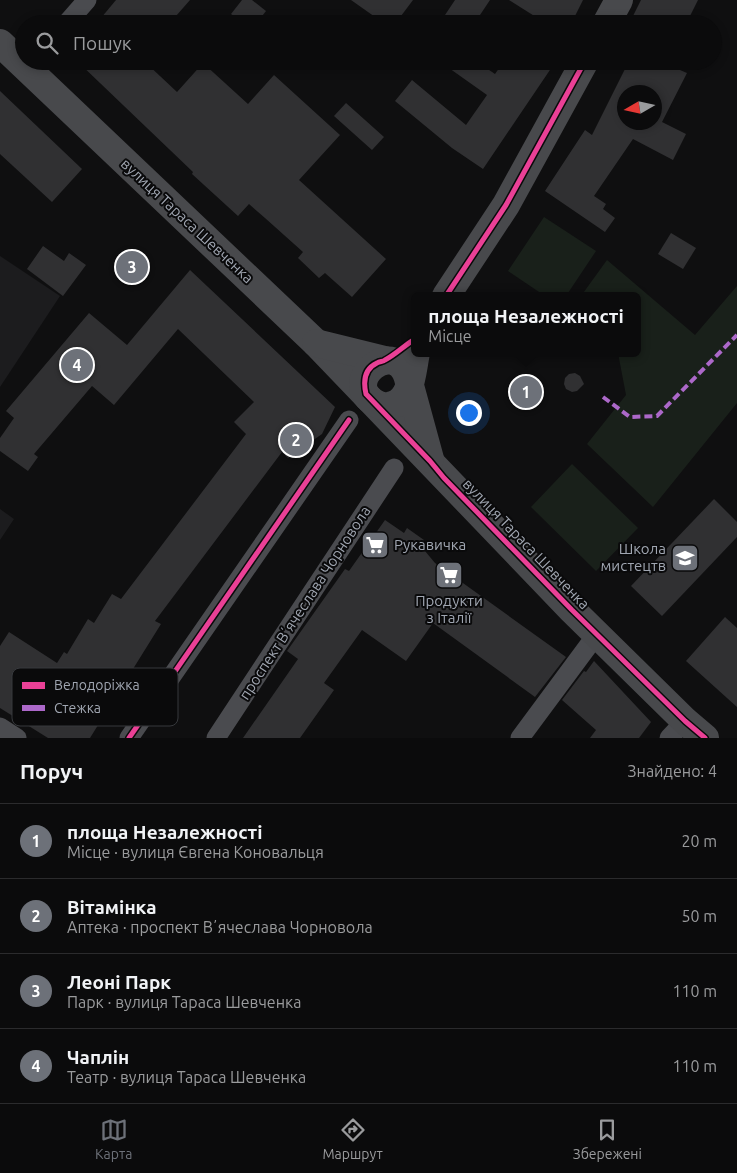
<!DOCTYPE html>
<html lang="uk">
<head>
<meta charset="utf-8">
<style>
  :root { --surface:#0b0b0c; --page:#19191a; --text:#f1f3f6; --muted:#9a9b9d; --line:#2b2b2d; --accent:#6d7179 }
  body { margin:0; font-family:Ubuntu,sans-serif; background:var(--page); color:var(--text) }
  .compass { position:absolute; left:617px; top:85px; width:45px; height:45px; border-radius:50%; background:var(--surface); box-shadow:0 2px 8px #0003; rotate:261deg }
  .you { position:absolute; left:468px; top:412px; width:18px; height:18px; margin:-12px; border:4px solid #fff; border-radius:50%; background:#1a73e8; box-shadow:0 0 0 8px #1a73e833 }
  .badge { display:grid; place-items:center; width:32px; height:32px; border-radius:50%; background:var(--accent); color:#fff; font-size:16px; font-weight:700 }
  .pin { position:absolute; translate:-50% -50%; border:2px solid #fff; box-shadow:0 1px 5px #0006 }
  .popup { position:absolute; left:411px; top:292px; width:230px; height:65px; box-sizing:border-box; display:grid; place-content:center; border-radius:8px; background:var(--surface); filter:drop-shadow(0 1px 4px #0005); font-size:16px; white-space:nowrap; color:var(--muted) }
  .popup b { font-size:19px; color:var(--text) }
  .popup::after { content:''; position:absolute; left:50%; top:100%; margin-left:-10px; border:10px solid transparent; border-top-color:var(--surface) }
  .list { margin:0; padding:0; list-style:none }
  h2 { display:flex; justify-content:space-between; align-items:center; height:65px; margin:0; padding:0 20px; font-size:21px }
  h2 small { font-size:16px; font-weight:400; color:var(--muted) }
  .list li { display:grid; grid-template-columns:32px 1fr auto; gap:15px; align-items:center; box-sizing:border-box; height:75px; padding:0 20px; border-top:1px solid var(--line) }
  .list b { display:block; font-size:19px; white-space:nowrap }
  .list p { margin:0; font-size:16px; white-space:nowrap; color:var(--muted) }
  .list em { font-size:16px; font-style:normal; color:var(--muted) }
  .icon { flex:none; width:28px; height:28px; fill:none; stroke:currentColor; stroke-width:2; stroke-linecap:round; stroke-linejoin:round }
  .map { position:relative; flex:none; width:737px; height:738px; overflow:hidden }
  .search { position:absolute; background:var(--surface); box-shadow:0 2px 8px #0003; left:15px; right:15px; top:15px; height:55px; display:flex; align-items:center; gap:12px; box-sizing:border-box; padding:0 18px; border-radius:28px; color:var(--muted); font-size:19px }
  .sheet { height:365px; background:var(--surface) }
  nav { display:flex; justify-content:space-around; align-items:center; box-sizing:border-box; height:70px; border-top:1px solid var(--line); background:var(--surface); font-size:14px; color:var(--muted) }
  nav a { display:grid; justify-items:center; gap:2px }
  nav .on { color:var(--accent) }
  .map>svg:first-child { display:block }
  .built { fill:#1c1c1e }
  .green { fill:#19201a }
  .building { fill:#303032; fill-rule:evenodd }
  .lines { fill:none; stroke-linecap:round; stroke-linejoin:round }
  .street { stroke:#4a4b4f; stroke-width:19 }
  .secondary { stroke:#48494c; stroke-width:28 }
  .quiet { stroke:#ac68c9; stroke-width:4; stroke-dasharray:8 4; stroke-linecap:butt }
  .cycleway-casing { stroke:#0a0a0b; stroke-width:8 }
  .cycleway { stroke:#ea4096; stroke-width:5 }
  .labels { text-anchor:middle; stroke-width:4; stroke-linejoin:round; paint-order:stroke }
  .street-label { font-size:15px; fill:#a0a6b1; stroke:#0a0a0b }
  .poi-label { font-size:15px; fill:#a0a6b1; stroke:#0a0a0b; text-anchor:start }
  .key { fill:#0a0a0b; stroke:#37393d; stroke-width:1 }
  .key-label { font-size:14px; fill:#a0a6b1 }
</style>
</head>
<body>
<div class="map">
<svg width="737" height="738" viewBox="0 0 737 738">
  <rect width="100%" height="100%" fill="#0f0f10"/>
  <g class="built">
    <path d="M0,256L60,296L0,387Z"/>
    <path d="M0,509L14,519L0,540Z"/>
  </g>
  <g class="green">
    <path d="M544,217L596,251L566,296H545L508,271Z"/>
    <path d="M607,260L695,335L737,286V403L653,507L587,444L626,395L618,353H637V296H581Z"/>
    <path d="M572,464L638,528L596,571L531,507Z"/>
  </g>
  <g class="building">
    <path d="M116,0H190L169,24H96Z"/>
    <path d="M242,0H252L266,11L256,24H244L231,14Z"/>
    <path d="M351,0H413L395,24H385Z"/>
    <path d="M455,0H490L474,24H439Z"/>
    <path d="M509,0H583L571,24H547Z"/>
    <path d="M641,0H698L686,24H629Z"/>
    <path d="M77,61H144L177,92L203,63L248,104L274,75L340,135L299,180L386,259L352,297L325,273L319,278L298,258L303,252L265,218L249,204L238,216L192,174L193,172Z"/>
    <path d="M439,61H476L495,74L504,61H556L483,169L452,148L395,101L412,80L466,125L487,95Z"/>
    <path d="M629,61H684L680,70L687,73L662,122L686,134L673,160L633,139L594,196L606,204L603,209L615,218L605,232L545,191L585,130L592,135ZM624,92H654V122H624Z"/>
    <path d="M0,91L82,169L52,202L0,154Z"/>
    <path d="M346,103L384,137L372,150L334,116Z"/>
    <path d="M671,233L696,248L683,269L658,254Z"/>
    <path d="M43,246L64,261L69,253L86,265L63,296L27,269Z"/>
    <path d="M190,270L335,407L322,434L288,458L282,452L155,621L161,624L90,738H48L0,708V646L9,632L57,663L64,652L67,654L88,619L94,623L112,594L121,599L246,434L234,422L254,402L178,329L114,405L92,386L34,454L38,457L28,471L0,451V438L14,418L6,411L89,313L127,345Z"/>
    <path d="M575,373L580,376L584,384L577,391L572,392L566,389L564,384L565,378L569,374Z"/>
    <path d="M714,499L737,522V537L662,616L631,586Z"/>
    <path d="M385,520L404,533L407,528L424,540L420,545L435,563L566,657L535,697L433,623L406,661L362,630L324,683L334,690L300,738H243L298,659L287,651L345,569L349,571Z"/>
    <path d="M725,617L737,628V707L686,661Z"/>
    <path d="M594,661L651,722L639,738H590L596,730L562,700L584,671L586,672Z"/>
  </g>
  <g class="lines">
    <g class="street">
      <path d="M66,24L87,0"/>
      <path d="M0,727L17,738"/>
      <path d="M129,738L349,420"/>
      <path d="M216,738L394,468"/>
      <path d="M520,738L597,634"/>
      <path d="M669,738L685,721"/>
    </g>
    <g class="secondary">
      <path d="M606,24L619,0"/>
      <path d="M0,43L316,343L572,610L685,721L705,738"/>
      <path d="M446,296L506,205L585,61"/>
      <path d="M316,343L385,360"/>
      <path d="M416,353C412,371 412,400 392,405C387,407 381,406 377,404C336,384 397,331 409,382L430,459"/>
    </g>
    <path class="quiet" d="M603,397L630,417L657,416L737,335"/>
    <g class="cycleway-casing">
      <g id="cycleway">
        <path d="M446,296L506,205L585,61"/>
        <path d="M415,339C405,345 395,355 385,360C383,362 380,361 377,363C364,369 363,381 366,394L430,461L444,478L572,610L685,721L705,738"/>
        <path d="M129,738L349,420"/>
      </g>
    </g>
    <use href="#cycleway" class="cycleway"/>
  </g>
  <defs>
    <g id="supermarket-square" transform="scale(1.4375)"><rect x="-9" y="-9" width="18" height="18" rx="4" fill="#6d7179" stroke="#0a0a0b"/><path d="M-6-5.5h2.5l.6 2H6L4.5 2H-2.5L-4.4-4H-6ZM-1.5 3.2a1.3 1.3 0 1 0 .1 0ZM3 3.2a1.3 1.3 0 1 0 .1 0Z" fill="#fff"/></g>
    <g id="school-square" transform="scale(1.4375)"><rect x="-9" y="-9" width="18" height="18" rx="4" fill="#6d7179" stroke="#0a0a0b"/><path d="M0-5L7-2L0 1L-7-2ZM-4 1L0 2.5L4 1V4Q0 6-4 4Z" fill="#fff"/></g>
  </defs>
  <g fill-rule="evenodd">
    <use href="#supermarket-square" x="375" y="545"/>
    <use href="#school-square" x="685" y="558"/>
    <use href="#supermarket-square" x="449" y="575"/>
  </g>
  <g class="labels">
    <g class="street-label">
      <text transform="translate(187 221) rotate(43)" y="5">вулиця Тараса Шевченка</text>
      <text transform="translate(526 544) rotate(46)" y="5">вулиця Тараса Шевченка</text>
      <text transform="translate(305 603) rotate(-57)" y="5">проспект Вʼячеслава Чорновола</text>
    </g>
    <g class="poi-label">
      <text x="394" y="550">Рукавичка</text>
      <text x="666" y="554" text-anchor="end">Школа<tspan x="666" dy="17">мистецтв</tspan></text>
      <text x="449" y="606" text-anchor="middle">Продукти<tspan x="449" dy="17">з Італії</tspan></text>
    </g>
  </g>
  <rect x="12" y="668" width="166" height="58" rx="8" class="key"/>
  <rect x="22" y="682" width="23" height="7" fill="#ea4096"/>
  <rect x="22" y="705" width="23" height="6" fill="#ac68c9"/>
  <g class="key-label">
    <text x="54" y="690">Велодоріжка</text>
    <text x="54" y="713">Стежка</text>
  </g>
</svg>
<svg class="compass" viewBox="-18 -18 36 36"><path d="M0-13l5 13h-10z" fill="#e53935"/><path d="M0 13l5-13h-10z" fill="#9a9b9d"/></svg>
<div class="you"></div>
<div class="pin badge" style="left:526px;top:392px">1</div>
<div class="popup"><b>площа Незалежності</b>Місце</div>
<div class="pin badge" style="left:296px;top:440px">2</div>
<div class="pin badge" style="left:132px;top:267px">3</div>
<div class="pin badge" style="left:77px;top:365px">4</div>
<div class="search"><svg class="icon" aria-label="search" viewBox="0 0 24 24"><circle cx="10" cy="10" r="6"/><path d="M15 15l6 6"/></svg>Пошук</div>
</div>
<section class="sheet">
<h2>Поруч<small>Знайдено: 4</small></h2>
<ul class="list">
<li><span class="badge">1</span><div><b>площа Незалежності</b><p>Місце · вулиця Євгена Коновальця</p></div><em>20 m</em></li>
<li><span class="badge">2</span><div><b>Вітамінка</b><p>Аптека · проспект Вʼячеслава Чорновола</p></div><em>50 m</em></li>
<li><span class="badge">3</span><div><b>Леоні Парк</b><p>Парк · вулиця Тараса Шевченка</p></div><em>110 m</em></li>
<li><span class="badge">4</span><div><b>Чаплін</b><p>Театр · вулиця Тараса Шевченка</p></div><em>110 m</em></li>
</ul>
</section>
<nav>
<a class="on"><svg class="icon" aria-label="map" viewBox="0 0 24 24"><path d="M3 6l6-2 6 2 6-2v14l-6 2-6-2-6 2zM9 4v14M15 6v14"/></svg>Карта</a>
<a><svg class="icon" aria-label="directions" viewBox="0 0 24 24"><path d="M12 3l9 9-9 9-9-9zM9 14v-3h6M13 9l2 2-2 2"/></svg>Маршрут</a>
<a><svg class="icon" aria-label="saved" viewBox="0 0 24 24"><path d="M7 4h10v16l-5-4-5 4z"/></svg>Збережені</a>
</nav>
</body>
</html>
